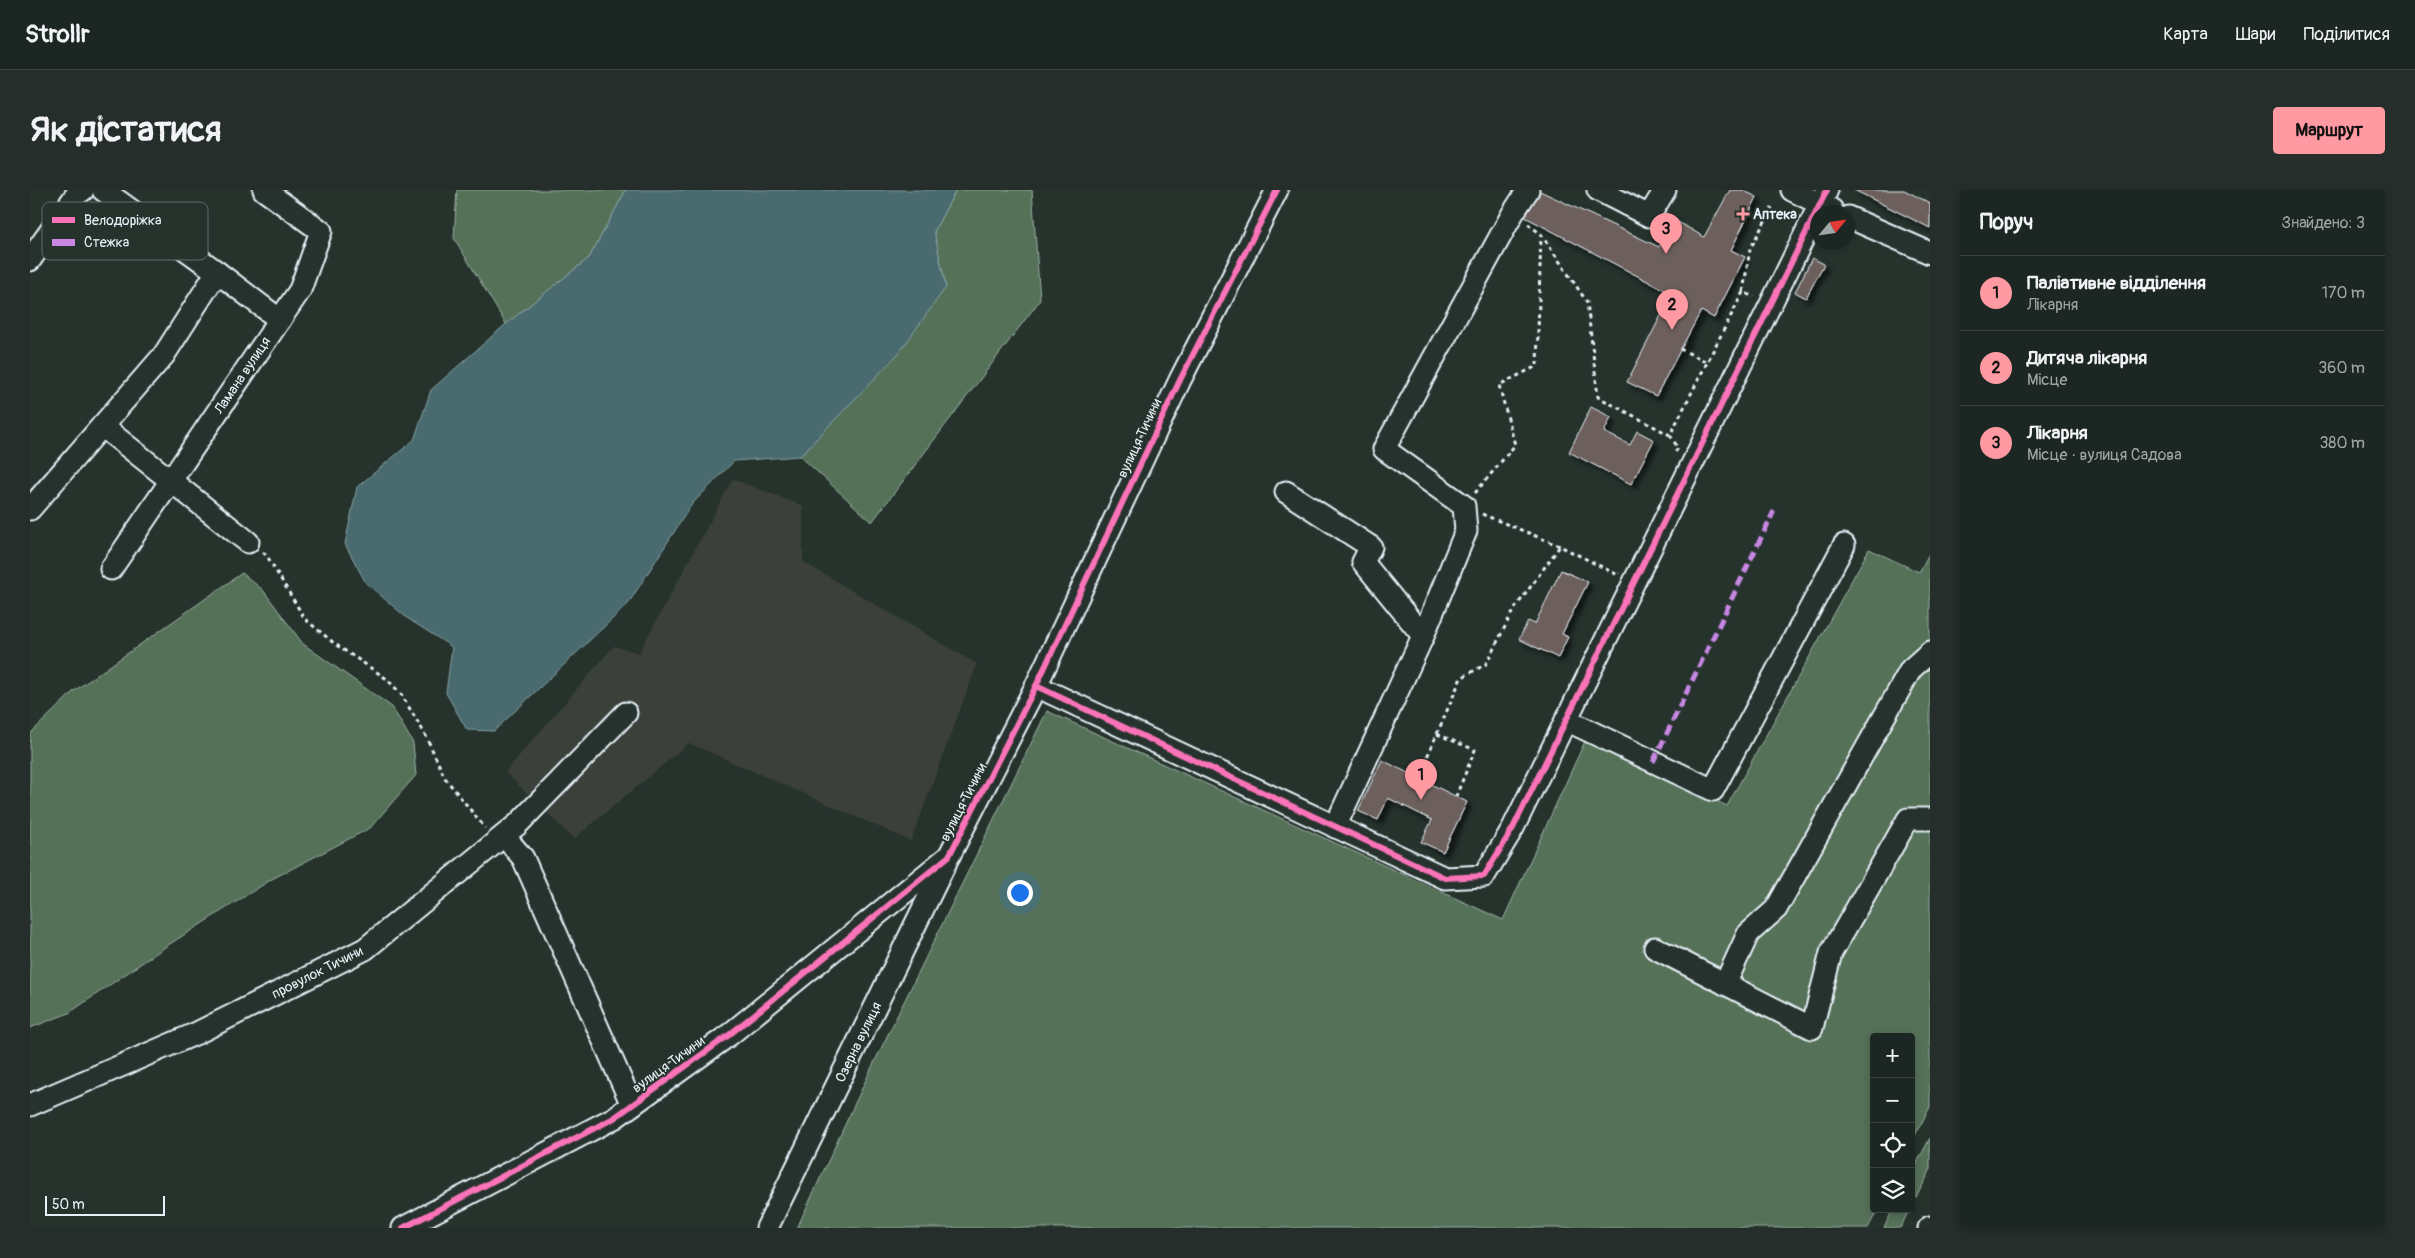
<!DOCTYPE html>
<html lang="uk">
<head>
<meta charset="utf-8">
<style>
  :root { --surface:#1c2622; --page:#252e2a; --text:#f1f3f6; --muted:#a0a5a5; --line:#3a4340; --accent:#ff9aa2 }
  body { margin:0; font-family:Pangolin,sans-serif; background:var(--page); color:var(--text) }
  .controls { position:absolute; right:15px; bottom:15px; display:grid; overflow:hidden; border-radius:5px; box-shadow:0 2px 8px #0003 }
  .controls button { width:45px; height:45px; display:grid; place-items:center; padding:0; border:0; border-bottom:1px solid var(--line); background:var(--surface); color:var(--text); font:25px sans-serif }
  .compass { position:absolute; left:1780px; top:15px; width:45px; height:45px; border-radius:50%; background:var(--surface); box-shadow:0 2px 8px #0003; rotate:61deg }
  .scale { position:absolute; left:15px; bottom:12px; width:120px; box-sizing:border-box; padding-left:5px; border:2px solid #e8f1f8; border-top:0; font-size:14px; line-height:18px; white-space:nowrap; color:#e8f1f8; -webkit-text-stroke:4px #26332d; paint-order:stroke }
  .you { position:absolute; left:989px; top:702px; width:18px; height:18px; margin:-12px; border:4px solid #fff; border-radius:50%; background:#1a73e8; box-shadow:0 0 0 8px #1a73e833 }
  .badge { display:grid; place-items:center; width:32px; height:32px; border-radius:50%; background:var(--accent); color:#111; font-size:16px; font-weight:700 }
  .pin { position:absolute; translate:-50% -41px; filter:drop-shadow(0 1px 2px #0008) }
  .pin::after { content:''; position:absolute; top:26px; width:18px; height:15px; background:inherit; clip-path:polygon(0 0,100% 0,50% 100%) }
  .list { margin:0; padding:0; list-style:none }
  h2 { display:flex; justify-content:space-between; align-items:center; height:65px; margin:0; padding:0 20px; font-size:21px }
  h2 small { font-size:16px; font-weight:400; color:var(--muted) }
  .list li { display:grid; grid-template-columns:32px 1fr auto; gap:15px; align-items:center; box-sizing:border-box; height:75px; padding:0 20px; border-top:1px solid var(--line) }
  .list b { display:block; font-size:19px; white-space:nowrap }
  .list p { margin:0; font-size:16px; white-space:nowrap; color:var(--muted) }
  .list em { font-size:16px; font-style:normal; color:var(--muted) }
  .icon { flex:none; width:28px; height:28px; fill:none; stroke:currentColor; stroke-width:2; stroke-linecap:round; stroke-linejoin:round }
  .map { position:relative; flex:none; width:1900px; height:1038px; overflow:hidden; border-radius:5px }
  header { display:flex; align-items:center; gap:30px; box-sizing:border-box; height:70px; padding:0 25px; background:var(--surface); border-bottom:1px solid var(--line) }
  header strong { font-size:24px }
  nav { display:flex; gap:28px; margin-inline-start:auto; font-size:18px }
  .intro { display:flex; align-items:center; justify-content:space-between; box-sizing:border-box; height:120px; padding:0 30px }
  h1 { margin:0; font-size:35px }
  .button { padding:12px 22px; border-radius:5px; background:var(--accent); color:#111; font-size:18px; font-weight:700 }
  main { display:flex; gap:30px; padding:0 30px }
  aside { flex:1; background:var(--surface); border-radius:5px; box-shadow:0 2px 8px #0003 }
  .map>svg:first-child { display:block }
  .built { fill:#3b403b }
  .green { fill:#547158; stroke:#9eb1a8 }
  .water { fill:#486b6e; stroke:#88a1a5 }
  .building { fill:#6d605b; stroke:#e8f1f8; filter:url(#shadow) }
  .lines { fill:none; stroke-linecap:round; stroke-linejoin:round }
  .minor-casing { stroke:#e8f1f8; stroke-width:25 }
  .path { stroke:#e8f1f8; stroke-width:3; stroke-dasharray:4 4; stroke-linecap:butt }
  .minor { stroke:#26332d; stroke-width:21 }
  .quiet { stroke:#c787e3; stroke-width:5; stroke-dasharray:10 5; stroke-linecap:butt }
  .cycleway-casing { stroke:#26332d; stroke-width:9 }
  .cycleway { stroke:#fb73b8; stroke-width:6 }
  .poi-dot { fill:#ff9aa2; stroke:#26332d; stroke-width:2 }
  .labels { text-anchor:middle; stroke-width:4; stroke-linejoin:round; paint-order:stroke }
  .poi-label { font-size:14px; font-weight:bold; fill:#e8f1f8; stroke:#26332d; text-anchor:start }
  .street-label { font-size:14px; fill:#e8f1f8; stroke:#26332d }
  .key { fill:#26332d; stroke:#606c6a; stroke-width:1 }
  .key-label { font-size:14px; fill:#e8f1f8 }
</style>
</head>
<body>
<header>
<strong>Strollr</strong>
<nav><a>Карта</a><a>Шари</a><a>Поділитися</a></nav>
</header>
<div class="intro"><h1>Як дістатися</h1><a class="button">Маршрут</a></div>
<main>
<div class="map">
<svg width="1900" height="1038" viewBox="0 0 1900 1038">
  <defs>
    <filter id="shadow"><feDropShadow dx="4.5" dy="4.5" stdDeviation="2.5" flood-color="#0009"/></filter>
  </defs>
  <rect width="100%" height="100%" fill="#26332d"/>
  <filter id="ink" filterUnits="userSpaceOnUse"><feTurbulence type="fractalNoise" baseFrequency=".02" numOctaves="2"/><feDisplacementMap in="SourceGraphic" scale="10" xChannelSelector="R" yChannelSelector="G"/><feConvolveMatrix kernelMatrix="1 2 1 2 8 2 1 2 1" color-interpolation-filters="sRGB"/></filter>
  <g filter="url(#ink)">
    <path class="built" d="M703,289L773,316V372L947,474L881,651L659,553L544,649L475,582L584,456L609,463Z"/>
    <g class="green">
      <path d="M427,0H596L559,68L476,134L424,48Z"/>
      <path d="M926,0H1002L1010,110L842,332L770,266L815,218L916,97L904,41Z"/>
      <path d="M1839,359L1889,382L1900,362V917L1881,953V847H1844V1019H1848L1838,1038H767L841,879L1017,521L1473,730L1556,549L1697,616Z"/>
      <path d="M212,383L233,400L273,454L362,517L383,553L386,585L340,638L242,689L135,757L39,823L0,838V544L44,501Z"/>
      <path d="M1900,948V981L1881,1017V984Z"/>
      <path d="M1863,1019H1880L1870,1038H1854Z"/>
    </g>
    <path class="water" d="M596,0H926L904,41L916,97L869,163L770,266L704,271L662,314L598,414L464,541L437,540L416,503L422,457L377,428L336,393L315,354L327,297L384,250L401,200L476,134L559,68Z"/>
    <g class="building">
      <path d="M1700,0H1712L1727,7L1701,60L1715,67L1684,128L1671,121L1626,206L1597,192L1642,104L1495,27L1510,1L1629,57L1643,29L1674,47Z"/>
      <path d="M1824,0H1874L1900,13V38Z"/>
      <path d="M1782,68L1794,74L1776,108L1765,102Z"/>
      <path d="M1561,217L1581,227L1574,242L1600,255L1607,241L1624,250L1601,294L1539,262Z"/>
      <path d="M1531,380L1558,392L1532,444L1538,447L1528,468L1489,449L1498,431L1505,434Z"/>
      <path d="M1352,570L1437,612L1413,662L1391,652L1402,630L1358,608L1348,630L1328,621Z"/>
    </g>
    <g class="lines">
      <g class="minor-casing">
        <g id="minor">
          <path d="M1568,0L1619,26L1635,0"/>
          <path d="M1762,0L1802,20"/>
          <path d="M1818,27L1900,63"/>
          <path d="M0,70L46,5L53,0"/>
          <path d="M187,82L250,130"/>
          <path d="M72,236L134,165L187,82L73,0"/>
          <path d="M1256,302L1341,357L1333,372L1393,446L1305,637"/>
          <path d="M0,319L72,236L218,352"/>
          <path d="M81,379L270,100L291,41L234,0"/>
          <path d="M1393,446L1436,341L1434,316L1354,259L1483,23L1498,0"/>
          <path d="M1006,496L1415,688L1454,686L1483,638L1797,0"/>
          <path d="M1536,530L1683,600L1814,355"/>
          <path d="M474,646L493,668L602,915"/>
          <path d="M1625,758L1782,838L1801,763L1878,629H1900"/>
          <path d="M1695,794L1718,744L1746,719L1881,479L1900,462"/>
          <path d="M0,915L167,843L335,759L488,634L596,523"/>
          <path d="M373,1038L584,928L699,845L919,666L1006,496L1150,190L1247,0"/>
          <path d="M737,1038L916,672"/>
          <path d="M1899,1038L1900,1037"/>
        </g>
      </g>
      <g class="path">
        <path d="M1498,34L1511,44L1557,112L1568,207L1640,245L1713,102L1724,107"/>
        <path d="M1713,102L1720,59L1742,18"/>
        <path d="M1650,159L1677,172"/>
        <path d="M1640,245L1648,258L1644,264"/>
        <path d="M1445,303L1485,255L1469,195L1507,176L1511,45"/>
        <path d="M1452,324L1530,356"/>
        <path d="M233,362L237,366L275,429L305,454L357,489L371,504L396,546L415,588L455,638"/>
        <path d="M1407,544L1445,560L1426,606"/>
        <path d="M1388,588L1431,488L1456,474L1483,421L1530,356L1588,385L1589,383"/>
      </g>
      <use href="#minor" class="minor"/>
      <path class="quiet" d="M1623,572L1744,321"/>
      <g class="cycleway-casing">
        <g id="cycleway">
          <path d="M1006,496L1415,688L1454,686L1483,638L1797,0"/>
          <path d="M373,1038L584,928L699,845L919,666L1006,496L1150,190L1247,0"/>
        </g>
      </g>
      <use href="#cycleway" class="cycleway"/>
    </g>
  </g>
  <path class="poi-dot" d="M1710.5 16.5h5v5h5v5h-5v5h-5v-5h-5v-5h5z"/>
  <g class="labels">
    <g class="poi-label">
      <text x="1723" y="29">Аптека</text>
    </g>
    <g class="street-label">
      <text transform="translate(212 185) rotate(-56)" y="5">Ламана вулиця</text>
      <text transform="translate(1109 248) rotate(-65)" y="5">вулиця Тичини</text>
      <text transform="translate(933 612) rotate(-63)" y="5">вулиця Тичини</text>
      <text transform="translate(287 782) rotate(-27)" y="5">провулок Тичини</text>
      <text transform="translate(828 852) rotate(-64)" y="5">Озерна вулиця</text>
      <text transform="translate(638 874) rotate(-36)" y="5">вулиця Тичини</text>
    </g>
  </g>
  <rect x="12" y="12" width="166" height="58" rx="8" class="key"/>
  <rect x="22" y="27" width="23" height="6" fill="#fb73b8"/>
  <rect x="22" y="49" width="23" height="7" fill="#c787e3"/>
  <g class="key-label">
    <text x="54" y="35">Велодоріжка</text>
    <text x="54" y="57">Стежка</text>
  </g>
</svg>
<div class="controls">
<button>+</button>
<button>−</button>
<button><svg class="icon" aria-label="locate" viewBox="0 0 24 24"><circle cx="12" cy="12" r="6"/><path d="M12 2v4M12 18v4M2 12h4M18 12h4"/></svg></button>
<button><svg class="icon" aria-label="layers" viewBox="0 0 24 24"><path d="M12 4l9 5-9 5-9-5zM3 14l9 5 9-5"/></svg></button>
</div>
<svg class="compass" viewBox="-18 -18 36 36"><path d="M0-13l5 13h-10z" fill="#e53935"/><path d="M0 13l5-13h-10z" fill="#a0a5a5"/></svg>
<div class="scale">50 m</div>
<div class="you"></div>
<div class="pin badge" style="left:1391px;top:610px">1</div>
<div class="pin badge" style="left:1642px;top:140px">2</div>
<div class="pin badge" style="left:1636px;top:64px">3</div>
</div>
<aside>
<h2>Поруч<small>Знайдено: 3</small></h2>
<ul class="list">
<li><span class="badge">1</span><div><b>Паліативне відділення</b><p>Лікарня</p></div><em>170 m</em></li>
<li><span class="badge">2</span><div><b>Дитяча лікарня</b><p>Місце</p></div><em>360 m</em></li>
<li><span class="badge">3</span><div><b>Лікарня</b><p>Місце · вулиця Садова</p></div><em>380 m</em></li>
</ul>
</aside>
</main>
</body>
</html>
